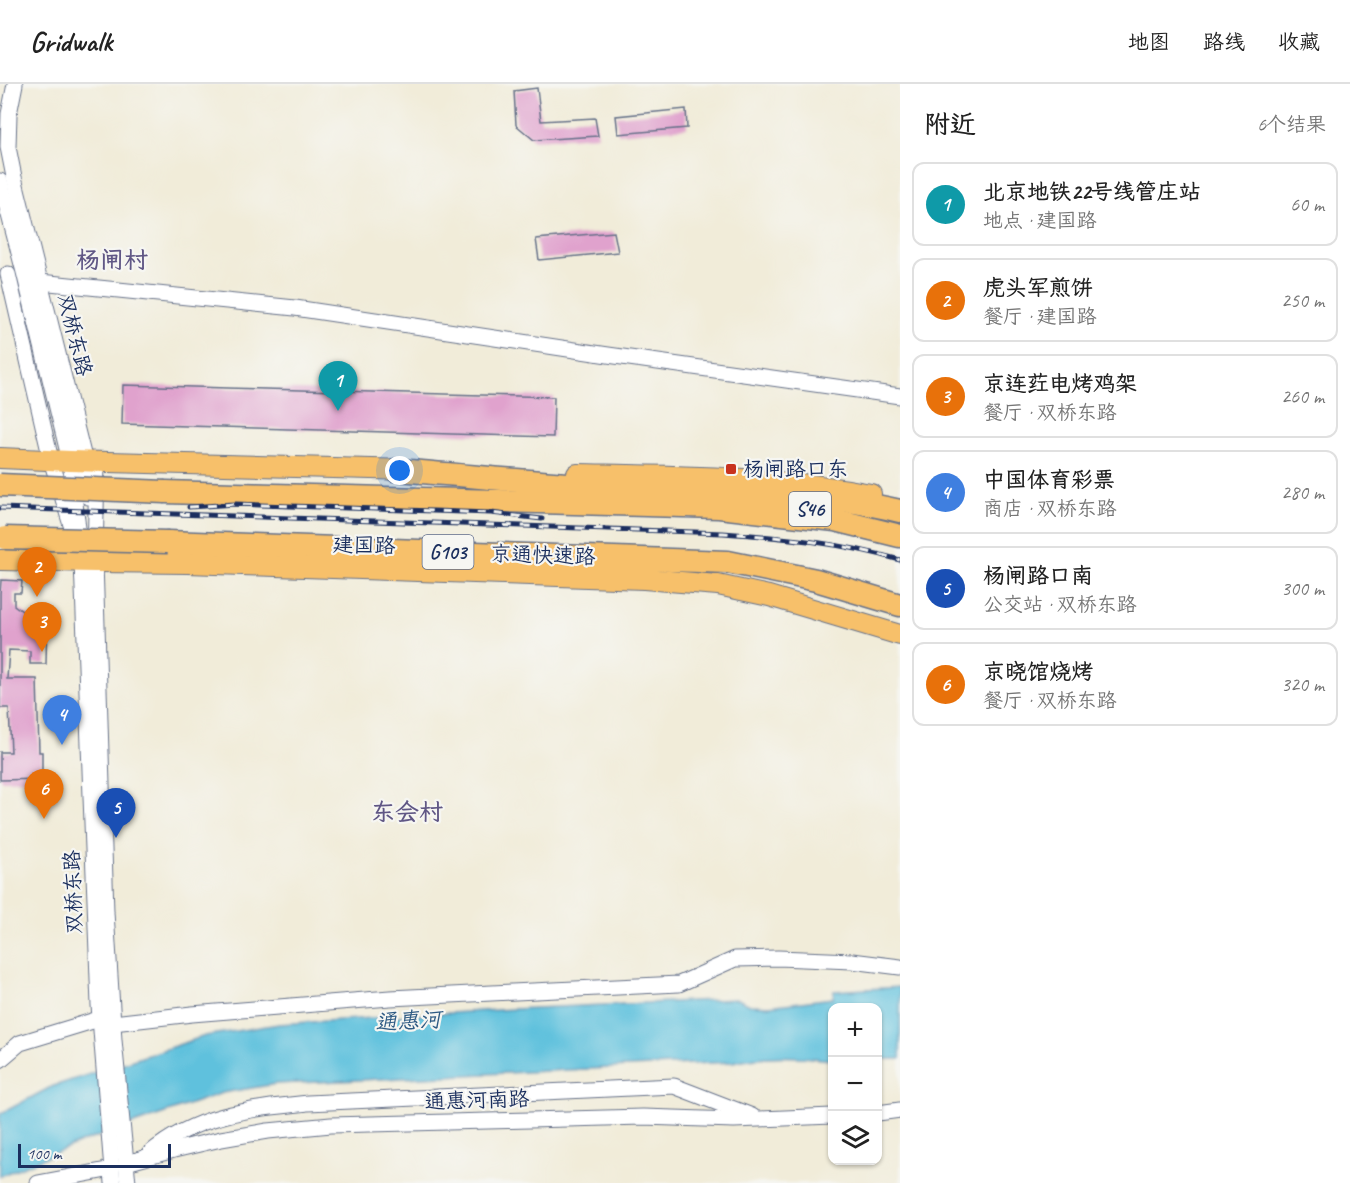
<!DOCTYPE html>
<html lang="zh">
<head>
<meta charset="utf-8">
<style>
  :root { --surface:#fff; --page:#f2f2f2; --text:#222; --muted:#767676; --line:#e0e0e0; --accent:#0b8043 }
  body { margin:0; font-family:Caveat,"LXGW WenKai TC",sans-serif; background:var(--page); color:var(--text) }
  .controls { position:absolute; right:18px; bottom:18px; display:grid; overflow:hidden; border-radius:12px; box-shadow:0 2px 4px #0004 }
  .controls button { width:54px; height:54px; display:grid; place-items:center; padding:0; border:0; border-bottom:2px solid var(--line); background:var(--surface); color:var(--text); font:30px sans-serif }
  .scale { position:absolute; left:18px; bottom:15px; width:153px; box-sizing:border-box; padding-left:6px; border:3px solid #1b2f5e; border-top:0; font-size:16px; line-height:21px; white-space:nowrap; color:#1b2f5e; -webkit-text-stroke:4px #f6f6f2; paint-order:stroke }
  .you { position:absolute; left:400px; top:387px; width:21px; height:21px; margin:-15px; border:4px solid #fff; border-radius:50%; background:#1a73e8; box-shadow:0 0 0 9px #1a73e833 }
  .badge { display:grid; place-items:center; width:39px; height:39px; border-radius:50%; background:var(--accent); color:#fff; font-size:20px; font-weight:700 }
  .pin { position:absolute; translate:-50% -50px; filter:drop-shadow(0 2px 3px #0008) }
  .pin::after { content:''; position:absolute; top:32px; width:21px; height:18px; background:inherit; clip-path:polygon(0 0,100% 0,50% 100%) }
  .list { margin:0; padding:0; list-style:none }
  h2 { display:flex; justify-content:space-between; align-items:center; height:78px; margin:0; padding:0 24px; font-size:26px }
  h2 small { font-size:20px; font-weight:400; color:var(--muted) }
  .list li { display:grid; grid-template-columns:39px 1fr auto; gap:18px; align-items:center; box-sizing:border-box; height:84px; margin:0 12px 12px; padding:0 12px; border:2px solid var(--line); border-radius:12px }
  .list b { display:block; font-size:22px; white-space:nowrap }
  .list p { margin:0; font-size:20px; white-space:nowrap; color:var(--muted) }
  .list em { font-size:20px; font-style:normal; color:var(--muted) }
  .icon { flex:none; width:33px; height:33px; fill:none; stroke:currentColor; stroke-width:2; stroke-linecap:round; stroke-linejoin:round }
  .map { position:relative; flex:none; width:900px; height:1099px; overflow:hidden }
  header { display:flex; align-items:center; gap:36px; box-sizing:border-box; height:84px; padding:0 30px; background:var(--surface); border-bottom:2px solid var(--line) }
  header strong { font-size:28px }
  nav { display:flex; gap:33px; margin-inline-start:auto; font-size:21px }
  main { display:flex }
  aside { flex:1; background:var(--surface) }
  .map>svg:first-child { display:block }
  .water { fill:#5fc1dd; stroke:#3d789e; stroke-width:1.5 }
  .building { fill:#e0a2cd }
  .lines { fill:none; stroke-linecap:round; stroke-linejoin:round }
  .minor-casing { stroke:#667189; stroke-width:17 }
  .major-casing { stroke:#667189; stroke-width:22 }
  .highway-casing { stroke:#667189; stroke-width:25 }
  .minor { stroke:#fff; stroke-width:15 }
  .major { stroke:#f7c06b; stroke-width:20 }
  .highway { stroke:#f7c06b; stroke-width:22 }
  .rail-casing { stroke:#1b2f5e; stroke-width:5 }
  .rail { stroke:#f6f6f2; stroke-width:3; stroke-dasharray:9; stroke-linecap:butt }
  .highway-bridge-casing { stroke:#667189; stroke-width:25; stroke-linecap:butt }
  .highway-bridge { stroke:#f7c06b; stroke-width:22 }
  .poi-dot { fill:#c8321e; stroke:#f6f6f2; stroke-width:2 }
  .labels { text-anchor:middle; stroke-width:4.5; stroke-linejoin:round; paint-order:stroke }
  .shield { fill:#f6f6f2; stroke:#5d6b8a; stroke-width:1.5 }
  .shield-label { font-size:20px; font-weight:bold; fill:#1b2f5e }
  .street-label { font-size:21px; fill:#1b2f5e; stroke:#f6f6f2 }
  .poi-label { font-size:21px; fill:#1b2f5e; stroke:#f6f6f2; text-anchor:start }
  .water-label { font-size:22px; font-style:italic; fill:#2f5b84; stroke:#f6f6f2 }
  .quarter-label { font-size:24px; font-weight:bold; fill:#605785; stroke:#f6f6f2 }
</style>
</head>
<body>
<header>
<strong>Gridwalk</strong>
<nav><a>地图</a><a>路线</a><a>收藏</a></nav>
</header>
<main>
<div class="map">
<svg width="900" height="1099" viewBox="0 0 900 1099">
  <rect width="100%" height="100%" fill="#f6f6f2"/>
  <filter id="ink" filterUnits="userSpaceOnUse"><feTurbulence type="fractalNoise" baseFrequency=".0167" numOctaves="2"/><feDisplacementMap in="SourceGraphic" scale="12" xChannelSelector="R" yChannelSelector="G"/><feConvolveMatrix kernelMatrix="1 2 1 2 8 2 1 2 1" color-interpolation-filters="sRGB"/></filter>
  <filter id="wash" filterUnits="userSpaceOnUse"><feTurbulence type="fractalNoise" baseFrequency=".008" numOctaves="4" result="noise"/><feDisplacementMap in="SourceGraphic" scale="24" xChannelSelector="R" yChannelSelector="G"/><feGaussianBlur stdDeviation="1.35" result="paint"/><feColorMatrix in="noise" values="0 0 0 0 0 0 0 0 0 0 0 0 0 0 0 0 0 1.4 0 .05"/><feComposite in="paint" operator="in"/></filter>
  <g filter="url(#wash)">
    <rect width="100%" height="100%" fill="#f1ecd9"/>
    <path class="water" d="M900,903V975H878V924H832V976C798,972 767,970 732,978L276,1000L222,1009L85,1057L0,1092V1030L51,1003L205,952L279,940L513,925L738,915L750,921L769,922L833,914L834,907Z"/>
    <g id="blocks">
      <g class="building">
        <path d="M537,4L541,37L595,34L598,52L534,56L516,41L514,7Z"/>
        <path d="M686,25L687,44L618,50L616,32Z"/>
        <path d="M614,148L618,168L539,176L536,155Z"/>
        <path d="M123,301L554,313L553,353L122,340Z"/>
        <path d="M1,496L22,497L21,509H14V521L29,532H47L46,580H30V567L9,566L7,595H37L39,668H42V695L0,696V668H11L9,624H0V509Z"/>
      </g>
    </g>
  </g>
  <g filter="url(#ink)">
    <use href="#blocks" fill-opacity="0" stroke="#667189" stroke-width="1.5"/>
    <g class="lines">
      <g class="minor-casing">
        <g id="minor">
          <path d="M15,0L9,30L8,63L14,93L85,378L88,413"/>
          <path d="M0,97L24,188L70,377L82,478L99,921L113,1099"/>
          <path d="M8,190L51,376L71,441"/>
          <path d="M40,198L295,224L608,271L900,312"/>
          <path d="M97,378L95,478L106,828L114,956L128,1099"/>
          <path d="M113,939L192,930L390,914L679,900L735,875L778,874L852,877L900,883"/>
          <path d="M0,976L20,959L99,935"/>
          <path d="M878,1029L900,1026"/>
          <path d="M149,1070C196,1030 249,1025 308,1019L674,1002L752,1032"/>
          <path d="M126,1079L174,1066L221,1055L268,1047L331,1041L643,1033L734,1036L832,1032"/>
          <path d="M38,1099L112,1085"/>
        </g>
      </g>
      <g class="major-casing">
        <g id="major">
          <path d="M0,374L70,377L410,386"/>
          <path d="M577,390C675,392 774,392 871,410"/>
          <path d="M0,476L95,478L188,479L644,495L718,501L769,512L900,551"/>
        </g>
      </g>
      <g class="highway-casing">
        <g id="highway">
          <path d="M395,386C465,391 535,399 605,402C703,406 803,404 900,427"/>
          <path d="M165,408L719,423L835,436L900,452"/>
          <path d="M168,458L728,478L816,496L900,521"/>
        </g>
      </g>
      <use href="#minor" class="minor"/>
      <use href="#major" class="major"/>
      <use href="#highway" class="highway"/>
      <g class="rail-casing">
        <g id="rail">
          <path d="M189,423L235,420L491,429L542,435"/>
          <path d="M0,424L723,449C783,453 842,459 900,476"/>
        </g>
      </g>
      <use href="#rail" class="rail"/>
      <g class="highway-bridge-casing">
        <g id="highway-bridge">
          <path d="M0,401L165,408"/>
          <path d="M5,454L168,458"/>
        </g>
      </g>
      <use href="#highway-bridge" class="highway-bridge"/>
    </g>
  </g>
  <rect class="poi-dot" x="725" y="379" width="12" height="12" rx="3"/>
  <g class="labels">
    <g class="shield">
      <rect x="789" y="408" width="42" height="34" rx="4.5"/>
      <rect x="422.5" y="451" width="51" height="34" rx="4.5"/>
    </g>
    <g class="shield-label">
      <text x="810" y="432">S46</text>
      <text x="448" y="475">G103</text>
    </g>
    <g class="street-label">
      <text transform="translate(75 251) rotate(76)" y="7">双桥东路</text>
      <text transform="translate(364 461) rotate(2)" y="7">建国路</text>
      <text transform="translate(543 471) rotate(2)" y="7">京通快速路</text>
      <text transform="translate(73 808) rotate(-92)" y="7">双桥东路</text>
      <text transform="translate(477 1016) rotate(-2)" y="7">通惠河南路</text>
    </g>
    <g class="poi-label">
      <text x="743" y="392">杨闸路口东</text>
    </g>
    <g class="water-label">
      <text transform="translate(408 936) rotate(-3)" y="8">通惠河</text>
    </g>
    <g class="quarter-label">
      <text x="112" y="184">杨闸村</text>
      <text x="407" y="736">东会村</text>
    </g>
  </g>
</svg>
<div class="controls">
<button>+</button>
<button>−</button>
<button><svg class="icon" aria-label="layers" viewBox="0 0 24 24"><path d="M12 4l9 5-9 5-9-5zM3 14l9 5 9-5"/></svg></button>
</div>
<div class="scale">100 m</div>
<div class="you"></div>
<div class="pin badge" style="left:338px;top:327px;background:#0f9aa8">1</div>
<div class="pin badge" style="left:37px;top:513px;background:#e8710a">2</div>
<div class="pin badge" style="left:42px;top:568px;background:#e8710a">3</div>
<div class="pin badge" style="left:62px;top:661px;background:#3f7fe0">4</div>
<div class="pin badge" style="left:116px;top:754px;background:#1a4fb4">5</div>
<div class="pin badge" style="left:44px;top:735px;background:#e8710a">6</div>
</div>
<aside>
<h2>附近<small>6个结果</small></h2>
<ul class="list">
<li><span class="badge" style="background:#0f9aa8">1</span><div><b>北京地铁22号线管庄站</b><p>地点 · 建国路</p></div><em>60 m</em></li>
<li><span class="badge" style="background:#e8710a">2</span><div><b>虎头军煎饼</b><p>餐厅 · 建国路</p></div><em>250 m</em></li>
<li><span class="badge" style="background:#e8710a">3</span><div><b>京连荭电烤鸡架</b><p>餐厅 · 双桥东路</p></div><em>260 m</em></li>
<li><span class="badge" style="background:#3f7fe0">4</span><div><b>中国体育彩票</b><p>商店 · 双桥东路</p></div><em>280 m</em></li>
<li><span class="badge" style="background:#1a4fb4">5</span><div><b>杨闸路口南</b><p>公交站 · 双桥东路</p></div><em>300 m</em></li>
<li><span class="badge" style="background:#e8710a">6</span><div><b>京晓馆烧烤</b><p>餐厅 · 双桥东路</p></div><em>320 m</em></li>
</ul>
</aside>
</main>
</body>
</html>
